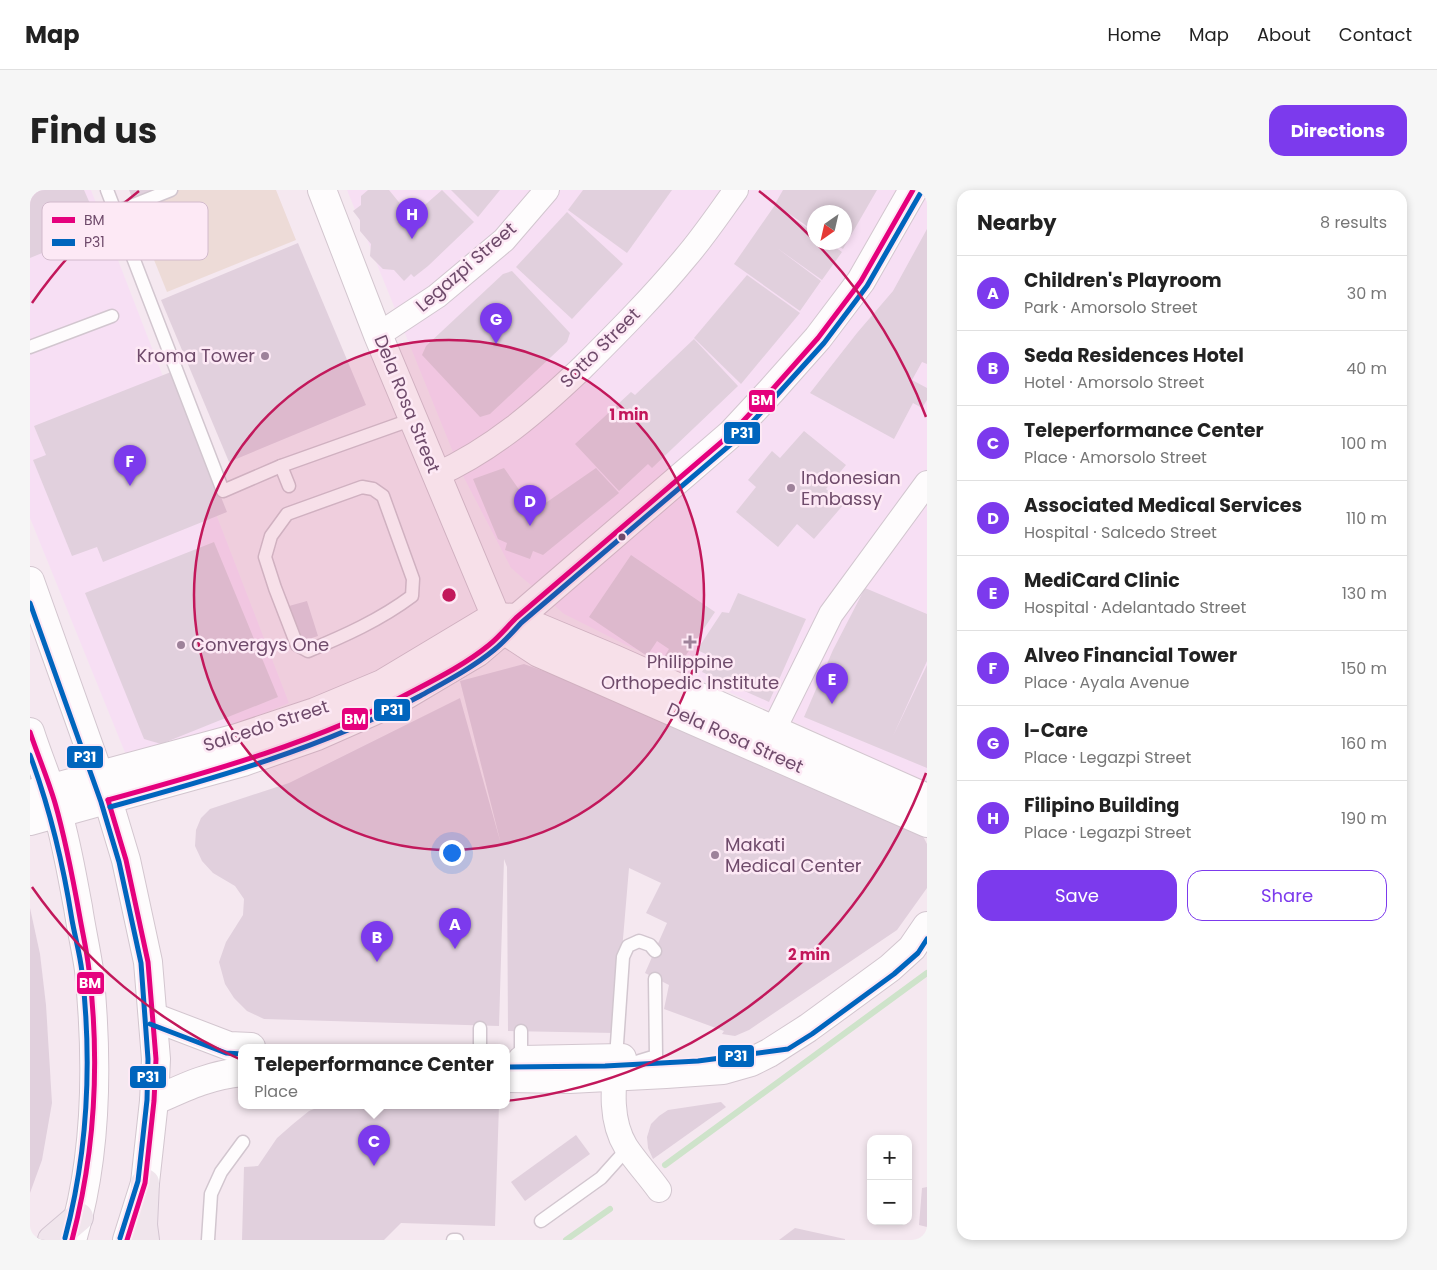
<!DOCTYPE html>
<html lang="en">
<head>
<meta charset="utf-8">
<style>
  :root { --surface:#fff; --page:#f6f6f6; --text:#222; --muted:#767676; --line:#e0e0e0; --accent:#7c3aed }
  body { margin:0; font-family:Poppins,sans-serif; background:var(--page); color:var(--text) }
  .controls { position:absolute; right:15px; bottom:15px; display:grid; overflow:hidden; border-radius:10px; box-shadow:0 2px 8px #0003 }
  .controls button { width:45px; height:45px; display:grid; place-items:center; padding:0; border:0; border-bottom:1px solid var(--line); background:var(--surface); color:var(--text); font:25px sans-serif }
  .compass { position:absolute; left:777px; top:15px; width:45px; height:45px; border-radius:50%; background:var(--surface); box-shadow:0 2px 8px #0003; rotate:214deg }
  .you { position:absolute; left:421px; top:662px; width:18px; height:18px; margin:-12px; border:4px solid #fff; border-radius:50%; background:#1a73e8; box-shadow:0 0 0 8px #1a73e833 }
  .badge { display:grid; place-items:center; width:32px; height:32px; border-radius:50%; background:var(--accent); color:#fff; font-size:16px; font-weight:700 }
  .pin { position:absolute; translate:-50% -41px; filter:drop-shadow(0 1px 2px #0008) }
  .pin::after { content:''; position:absolute; top:26px; width:18px; height:15px; background:inherit; clip-path:polygon(0 0,100% 0,50% 100%) }
  .popup { position:absolute; left:208px; top:854px; width:272px; height:65px; box-sizing:border-box; display:grid; place-content:center; border-radius:10px; background:var(--surface); filter:drop-shadow(0 1px 4px #0005); font-size:16px; white-space:nowrap; color:var(--muted) }
  .popup b { font-size:19px; color:var(--text) }
  .popup::after { content:''; position:absolute; left:50%; top:100%; margin-left:-10px; border:10px solid transparent; border-top-color:var(--surface) }
  .list { margin:0; padding:0; list-style:none }
  h2 { display:flex; justify-content:space-between; align-items:center; height:65px; margin:0; padding:0 20px; font-size:21px }
  h2 small { font-size:16px; font-weight:400; color:var(--muted) }
  .list li { display:grid; grid-template-columns:32px 1fr auto; gap:15px; align-items:center; box-sizing:border-box; height:75px; padding:0 20px; border-top:1px solid var(--line) }
  .list b { display:block; font-size:19px; white-space:nowrap }
  .list p { margin:0; font-size:16px; white-space:nowrap; color:var(--muted) }
  .list em { font-size:16px; font-style:normal; color:var(--muted) }
  .actions { display:flex; gap:10px; padding:15px 20px }
  .actions a { flex:1; padding:11px 0; border:1px solid var(--accent); border-radius:15px; text-align:center; font-size:18px; color:var(--accent) }
  .actions .main { background:var(--accent); color:#fff }
  .map { position:relative; flex:none; width:897px; height:1050px; overflow:hidden; border-radius:15px }
  header { display:flex; align-items:center; gap:30px; box-sizing:border-box; height:70px; padding:0 25px; background:var(--surface); border-bottom:1px solid var(--line) }
  header strong { font-size:24px }
  nav { display:flex; gap:28px; margin-inline-start:auto; font-size:18px }
  .intro { display:flex; align-items:center; justify-content:space-between; box-sizing:border-box; height:120px; padding:0 30px }
  h1 { margin:0; font-size:35px }
  .button { padding:12px 22px; border-radius:15px; background:var(--accent); color:#fff; font-size:18px; font-weight:700 }
  main { display:flex; gap:30px; padding:0 30px }
  aside { flex:1; background:var(--surface); border-radius:15px; box-shadow:0 2px 8px #0003 }
  .map>svg:first-child { display:block }
  .commercial { fill:#f7dff4; fill-rule:evenodd }
  .green { fill:#eddbd7 }
  .lines { fill:none; stroke-linecap:round; stroke-linejoin:round }
  .stream { stroke:#cee3ca; stroke-width:6 }
  .building { fill:#e1d0dd }
  .lane-casing { stroke:#d2c6cf; stroke-width:15 }
  .street-casing { stroke:#d2c6cf; stroke-width:26 }
  .secondary-casing { stroke:#d3c6cf; stroke-width:30 }
  .primary-casing { stroke:#d3c5d1; stroke-width:30 }
  .lane { stroke:#fefcfd; stroke-width:12 }
  .street { stroke:#fefcfd; stroke-width:24 }
  .secondary { stroke:#fefcfd; stroke-width:28 }
  .primary { stroke:#f0e5ec; stroke-width:28 }
  .bus-1-casing { stroke:#fde9f5; stroke-width:9 }
  .bus-2-casing { stroke:#fde9f5; stroke-width:9 }
  .bus-1 { stroke:#e5007d; stroke-width:5 }
  .bus-2 { stroke:#0065bd; stroke-width:5 }
  .ring { fill:none; stroke:#c2185b; stroke-width:2.5 }
  .poi-dot { fill:#9e829a; stroke:#fde9f5; stroke-width:2 }
  .bus-dot { fill:#6f4b6b; stroke:#fde9f5; stroke-width:2 }
  .labels { text-anchor:middle; stroke-width:5; stroke-linejoin:round; paint-order:stroke }
  .street-label { font-size:18px; fill:#6f4b6b; stroke:#fde9f5 }
  .poi-label { font-size:18px; fill:#6f4b6b; stroke:#fde9f5; text-anchor:start }
  .key { fill:#fde9f5; stroke:#d2bacc; stroke-width:1 }
  .key-label { font-size:14px; fill:#6f4b6b }
  .centre { fill:#c2185b; stroke:#fde9f5; stroke-width:2.5 }
  .ring-label { font-size:15px; text-anchor:middle; font-weight:bold; fill:#c2185b; stroke:#fde9f5; stroke-width:5; stroke-linejoin:round; paint-order:stroke }
  .line-badge { stroke:#fde9f5; stroke-width:2 }
  .badge-label { font-size:14px; text-anchor:middle; font-weight:bold; fill:#fff }
</style>
</head>
<body>
<header>
<strong>Map</strong>
<nav><a>Home</a><a>Map</a><a>About</a><a>Contact</a></nav>
</header>
<div class="intro"><h1>Find us</h1><a class="button">Directions</a></div>
<main>
<div class="map">
<svg width="897" height="1050" viewBox="0 0 897 1050">
  <rect width="100%" height="100%" fill="#f5e8f0"/>
  <g class="commercial">
    <path d="M0,0H61L259,513L199,538L96,565L0,328Z"/>
    <path d="M317,0H897V593L594,454L534,424L481,378L431,282ZM784,22H814V52H784Z"/>
  </g>
  <path class="green" d="M147,0H246L266,50L137,102L103,18Z"/>
  <g class="lines">
    <g class="stream">
      <path d="M635,975L897,783"/>
      <path d="M536,1050L580,1019"/>
    </g>
  </g>
  <g class="building">
    <path d="M0,0H54L71,39L0,68Z"/>
    <path d="M99,0H128L103,10Z"/>
    <path d="M338,0H359L381,27L412,0L444,32L398,76L384,87L381,84L374,91L364,80L353,79L340,66L341,54L330,41V30L323,21L331,15V6Z"/>
    <path d="M421,0H470L448,27Z"/>
    <path d="M553,0H642L597,63L538,20Z"/>
    <path d="M753,0H847L813,59L802,52H814V22H784V41L745,14Z"/>
    <path d="M745,15L784,43V52H798L812,62L792,90L747,58L791,91L770,121L704,74Z"/>
    <path d="M537,22L593,74L542,129L486,77Z"/>
    <path d="M897,39V174L892,172L882,190L897,198V210L892,218L883,213L864,249L780,203L827,143L863,101Z"/>
    <path d="M268,53L336,215L199,272L131,110Z"/>
    <path d="M482,81L540,143L537,152L460,224L450,227L392,165L396,156L473,84Z"/>
    <path d="M717,85L770,123L711,194L664,148Z"/>
    <path d="M664,149L708,196L622,278L618,274L589,301L545,254L601,202L605,205Z"/>
    <path d="M141,182L197,322L73,372L67,357L42,366L3,270L16,265L4,236Z"/>
    <path d="M774,241L816,275L796,299L814,314L784,349L767,334L748,357L706,322L726,297L718,290L742,261L750,268Z"/>
    <path d="M474,278L504,321L566,278L589,303L513,365L503,361L500,369L475,360L477,353L468,349L443,289Z"/>
    <path d="M184,352L248,507L131,554L114,549L55,403Z"/>
    <path d="M601,365L685,422L648,477L634,467L639,459L627,451L617,466L559,427Z"/>
    <path d="M835,398L897,424V471L863,546L897,475V578L774,527L803,460Z"/>
    <path d="M708,403L776,429L739,512L672,482L680,466L667,460L692,422L699,423Z"/>
    <path d="M277,411L288,446L270,452L259,416Z"/>
    <path d="M494,474L547,493L882,639L894,648L897,654V698L867,740L719,840L705,846L692,844L694,841L634,819L639,795L615,783L637,733L616,723L631,693L599,678L585,843L478,841L477,677L474,669L469,836L234,829L217,821L204,808L195,794L189,772L196,752L213,725L214,709L205,696L183,683L172,671L165,656L166,640L171,628L180,619L259,593L430,508L471,654L430,491Z"/>
    <path d="M0,718L10,764L16,815L22,913L12,970L0,1003Z"/>
    <path d="M691,912L696,917L623,969L618,958L617,947L621,934L629,926L638,920Z"/>
    <path d="M294,915H469L465,1036L371,1033L354,1050H212L214,977L228,976L247,948L263,934L279,921Z"/>
    <path d="M546,945L560,964L495,1011L481,992Z"/>
    <path d="M897,997V1037L889,1035L892,998Z"/>
    <path d="M765,1038L815,1049V1050H749Z"/>
  </g>
  <g class="lines">
    <g class="lane-casing">
      <g id="lane">
        <path d="M77,0L193,301L251,276L383,229"/>
        <path d="M86,22L141,0"/>
        <path d="M0,157L82,126"/>
        <path d="M251,276L259,296"/>
        <path d="M332,297L343,299L353,306L383,389L382,406C350,430 314,446 278,461L267,455L245,398L235,367L241,346L257,324Z"/>
        <path d="M491,841V874"/>
        <path d="M450,857V838"/>
        <path d="M586,868L593,767L598,756L609,751L620,755L625,761"/>
        <path d="M590,877L626,866L625,789"/>
        <path d="M511,1031L571,988L597,959"/>
        <path d="M178,1050L181,1004L191,982L213,952"/>
        <path d="M423,1050H427"/>
      </g>
    </g>
    <g class="street-casing">
      <g id="street">
        <path d="M348,145L407,106L474,50L517,0"/>
        <path d="M406,285C462,260 508,220 552,178C588,142 624,106 656,67C674,46 690,22 706,0"/>
        <path d="M744,539L801,424L897,293"/>
        <path d="M586,870C583,899 580,931 596,957C606,972 619,986 629,1000"/>
      </g>
    </g>
    <g class="secondary-casing">
      <g id="secondary">
        <path d="M292,0L348,145L466,427L474,440L509,463L897,633"/>
        <path d="M0,391L78,610L96,670L118,772L126,869L124,911L115,993L97,1050"/>
        <path d="M0,542C9,570 21,597 28,624C37,655 42,686 48,717C51,738 56,759 59,780C68,869 68,964 42,1050"/>
        <path d="M0,604L207,548L285,522L352,494L457,431L466,427L486,428L584,469L897,608"/>
        <path d="M0,631L213,572L287,546L364,512L448,462L702,243L741,201L788,148L831,91L883,0"/>
        <path d="M123,827L199,856L221,857"/>
        <path d="M492,870L592,868"/>
        <path d="M476,888L539,889L636,884L693,880L721,872L739,863L778,838L860,778L882,758L897,736"/>
        <path d="M124,911C153,898 179,885 212,882"/>
      </g>
    </g>
    <g class="primary-casing">
      <g id="primary">
        <path d="M22,1050L49,1027"/>
        <path d="M115,1050L113,1035L115,993"/>
      </g>
    </g>
    <use href="#lane" class="lane"/>
    <use href="#street" class="street"/>
    <use href="#secondary" class="secondary"/>
    <use href="#primary" class="primary"/>
    <g class="bus-1-casing">
      <g id="bus-1">
        <path d="M0,542C8,566 18,589 25,613C36,651 43,689 50,728C53,745 57,762 59,780C70,871 65,962 42,1050"/>
        <path d="M78,610C183,581 288,552 385,500C410,487 437,473 459,455C469,447 477,437 486,428L702,243L741,201L788,148L831,91L883,0"/>
        <path d="M78,610L96,670L118,772L126,869L124,911L115,993L97,1050"/>
      </g>
    </g>
    <g class="bus-2-casing">
      <g id="bus-2">
        <path d="M0,413L71,612L89,672L111,773L118,869L117,910L108,991L90,1048"/>
        <path d="M0,565C20,619 33,673 42,730C45,747 50,764 52,782C62,871 58,961 35,1048"/>
        <path d="M80,617C186,588 292,558 390,506C415,492 442,478 464,460C474,452 482,443 491,433L707,249L746,206L794,153L837,96L890,4"/>
        <path d="M120,834L196,863L212,864"/>
        <path d="M476,877L575,876L668,871L758,859L782,844L864,784L888,763L897,749"/>
      </g>
    </g>
    <use href="#bus-1" class="bus-1"/>
    <use href="#bus-2" class="bus-2"/>
  </g>
  <circle cx="419" cy="405" r="255" fill="#c2185b" fill-opacity=".12"/>
  <g class="ring">
    <circle cx="419" cy="405" r="255"/>
    <path d="M896 583A509 509 0 0 1 2 697M2 113A509 509 0 0 1 109 1M729 1A509 509 0 0 1 782 48M788 55A509 509 0 0 1 896 227"/>
  </g>
  <g class="poi-dot">
    <circle cx="235" cy="166" r="5"/>
    <circle cx="761" cy="298" r="5"/>
    <path d="M657.5 444.5h5v5h5v5h-5v5h-5v-5h-5v-5h5z"/>
    <circle cx="151" cy="455" r="5"/>
    <circle cx="685" cy="665" r="5"/>
  </g>
  <circle class="bus-dot" cx="592" cy="347" r="4.5"/>
  <g class="labels">
    <g class="street-label">
      <text transform="translate(436 77) rotate(-41)" y="6">Legazpi Street</text>
      <text transform="translate(570 158) rotate(-45)" y="6">Sotto Street</text>
      <text transform="translate(377 214) rotate(68)" y="6">Dela Rosa Street</text>
      <text transform="translate(236 536) rotate(-18)" y="6">Salcedo Street</text>
      <text transform="translate(705 548) rotate(24)" y="6">Dela Rosa Street</text>
    </g>
    <g class="poi-label">
      <text x="225" y="172" text-anchor="end">Kroma Tower</text>
      <text x="771" y="294">Indonesian<tspan x="771" dy="21">Embassy</tspan></text>
      <text x="161" y="461">Convergys One</text>
      <text x="660" y="478" text-anchor="middle">Philippine<tspan x="660" dy="21">Orthopedic Institute</tspan></text>
      <text x="695" y="661">Makati<tspan x="695" dy="21">Medical Center</tspan></text>
    </g>
  </g>
  <rect x="12" y="12" width="166" height="58" rx="8" class="key"/>
  <rect x="22" y="27" width="23" height="6" fill="#e5007d"/>
  <rect x="22" y="49" width="23" height="7" fill="#0065bd"/>
  <g class="key-label">
    <text x="54" y="35">BM</text>
    <text x="54" y="57">P31</text>
  </g>
  <circle cx="419" cy="405" r="8" class="centre"/>
  <g class="ring-label">
    <text x="599" y="230">1 min</text>
    <text x="779" y="770">2 min</text>
  </g>
  <g class="line-badge">
    <rect x="718" y="199" width="28" height="24" rx="5" fill="#e5007d"/>
    <rect x="693" y="231" width="38" height="24" rx="5" fill="#0065bd"/>
    <rect x="343" y="508" width="38" height="24" rx="5" fill="#0065bd"/>
    <rect x="311" y="517" width="28" height="24" rx="5" fill="#e5007d"/>
    <rect x="36" y="555" width="38" height="24" rx="5" fill="#0065bd"/>
    <rect x="46" y="781" width="29" height="24" rx="5" fill="#e5007d"/>
    <rect x="687" y="854" width="38" height="24" rx="5" fill="#0065bd"/>
    <rect x="99" y="875" width="38" height="24" rx="5" fill="#0065bd"/>
  </g>
  <g class="badge-label">
    <text x="732" y="215">BM</text>
    <text x="712" y="248">P31</text>
    <text x="362" y="525">P31</text>
    <text x="325" y="534">BM</text>
    <text x="55" y="572">P31</text>
    <text x="60" y="798">BM</text>
    <text x="706" y="871">P31</text>
    <text x="118" y="892">P31</text>
  </g>
</svg>
<div class="controls">
<button>+</button>
<button>−</button>
</div>
<svg class="compass" viewBox="-18 -18 36 36"><path d="M0-13l5 13h-10z" fill="#e53935"/><path d="M0 13l5-13h-10z" fill="#767676"/></svg>
<div class="you"></div>
<div class="pin badge" style="left:425px;top:759px">A</div>
<div class="pin badge" style="left:347px;top:772px">B</div>
<div class="pin badge" style="left:344px;top:976px">C</div>
<div class="popup"><b>Teleperformance Center</b>Place</div>
<div class="pin badge" style="left:500px;top:336px">D</div>
<div class="pin badge" style="left:802px;top:514px">E</div>
<div class="pin badge" style="left:100px;top:296px">F</div>
<div class="pin badge" style="left:466px;top:154px">G</div>
<div class="pin badge" style="left:382px;top:49px">H</div>
</div>
<aside>
<h2>Nearby<small>8 results</small></h2>
<ul class="list">
<li><span class="badge">A</span><div><b>Children's Playroom</b><p>Park · Amorsolo Street</p></div><em>30 m</em></li>
<li><span class="badge">B</span><div><b>Seda Residences Hotel</b><p>Hotel · Amorsolo Street</p></div><em>40 m</em></li>
<li><span class="badge">C</span><div><b>Teleperformance Center</b><p>Place · Amorsolo Street</p></div><em>100 m</em></li>
<li><span class="badge">D</span><div><b>Associated Medical Services</b><p>Hospital · Salcedo Street</p></div><em>110 m</em></li>
<li><span class="badge">E</span><div><b>MediCard Clinic</b><p>Hospital · Adelantado Street</p></div><em>130 m</em></li>
<li><span class="badge">F</span><div><b>Alveo Financial Tower</b><p>Place · Ayala Avenue</p></div><em>150 m</em></li>
<li><span class="badge">G</span><div><b>I-Care</b><p>Place · Legazpi Street</p></div><em>160 m</em></li>
<li><span class="badge">H</span><div><b>Filipino Building</b><p>Place · Legazpi Street</p></div><em>190 m</em></li>
</ul>
<div class="actions"><a class="main">Save</a><a>Share</a></div>
</aside>
</main>
</body>
</html>
